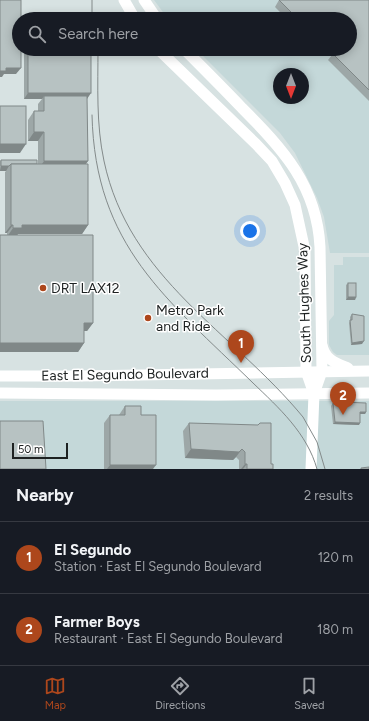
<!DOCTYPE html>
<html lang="en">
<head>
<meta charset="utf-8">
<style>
  :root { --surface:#171b24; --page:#242831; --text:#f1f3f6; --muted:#9ea1a6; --line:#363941; --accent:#ad471c }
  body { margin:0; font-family:Figtree,sans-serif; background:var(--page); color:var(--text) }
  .compass { position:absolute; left:273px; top:68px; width:36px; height:36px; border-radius:50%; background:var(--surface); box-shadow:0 2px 10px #0003; rotate:180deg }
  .scale { position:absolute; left:12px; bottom:10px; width:56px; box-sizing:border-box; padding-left:4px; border:2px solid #1d2121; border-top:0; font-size:11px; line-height:14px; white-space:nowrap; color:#1d2121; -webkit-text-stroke:3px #fff; paint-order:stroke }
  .you { position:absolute; left:250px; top:231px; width:14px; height:14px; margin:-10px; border:3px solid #fff; border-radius:50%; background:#1a73e8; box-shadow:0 0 0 6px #1a73e833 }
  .badge { display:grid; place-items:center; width:26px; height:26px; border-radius:50%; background:var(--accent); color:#fff; font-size:13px; font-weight:700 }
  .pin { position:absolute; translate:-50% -33px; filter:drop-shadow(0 1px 2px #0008) }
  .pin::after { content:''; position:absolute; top:21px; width:14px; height:12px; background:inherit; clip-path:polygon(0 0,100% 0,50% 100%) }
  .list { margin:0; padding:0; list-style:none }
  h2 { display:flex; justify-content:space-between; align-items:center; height:52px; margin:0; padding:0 16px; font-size:17px }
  h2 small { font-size:13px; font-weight:400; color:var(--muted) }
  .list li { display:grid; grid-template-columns:26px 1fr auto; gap:12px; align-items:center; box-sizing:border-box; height:72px; padding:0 16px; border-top:1px solid var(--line) }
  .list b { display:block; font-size:15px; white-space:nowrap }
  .list p { margin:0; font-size:13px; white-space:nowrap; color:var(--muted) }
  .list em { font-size:13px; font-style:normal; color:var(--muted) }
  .icon { flex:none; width:22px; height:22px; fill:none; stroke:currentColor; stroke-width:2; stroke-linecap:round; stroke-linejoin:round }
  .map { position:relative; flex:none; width:369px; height:469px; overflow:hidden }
  .search { position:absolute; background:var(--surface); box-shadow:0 2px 10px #0003; left:12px; right:12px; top:12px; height:44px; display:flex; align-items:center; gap:10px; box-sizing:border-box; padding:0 14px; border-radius:22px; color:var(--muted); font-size:15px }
  .sheet { height:196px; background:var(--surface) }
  nav { display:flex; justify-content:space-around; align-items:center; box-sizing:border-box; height:56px; border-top:1px solid var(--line); background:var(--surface); font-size:11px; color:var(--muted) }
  nav a { display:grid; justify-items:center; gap:2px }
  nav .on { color:var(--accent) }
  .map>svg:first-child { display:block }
  .built { fill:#c4d8d9; fill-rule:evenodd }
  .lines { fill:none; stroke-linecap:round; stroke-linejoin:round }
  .secondary { stroke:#fff; stroke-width:11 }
  .tram { stroke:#838a8a; stroke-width:1 }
  .wall { fill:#9da7a7 }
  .shaded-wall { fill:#808888 }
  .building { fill:#b7c2c2; stroke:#808888 }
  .poi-dot { fill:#ad471c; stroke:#fff; stroke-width:1.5 }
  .labels { text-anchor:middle; stroke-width:3; stroke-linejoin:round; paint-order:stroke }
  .poi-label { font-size:14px; fill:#1d2121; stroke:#fff; text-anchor:start }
  .street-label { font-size:14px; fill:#1d2121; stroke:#fff }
</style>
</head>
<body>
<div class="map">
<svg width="369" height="469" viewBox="0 0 369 469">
  <rect width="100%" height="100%" fill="#d7e2e2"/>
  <g class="built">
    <path d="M154,0H369V253H330L324,217L317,198L295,153L280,133L196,49H350V19H168ZM279,74H303V98H279Z"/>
    <path d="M343,257H369V355H337L333,352L329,345V321L334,315V265H343Z"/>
    <rect x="0" y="401" width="369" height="68"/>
  </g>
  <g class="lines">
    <g class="secondary">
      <path d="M124,0L135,19"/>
      <path d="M144,0L157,19"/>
      <path d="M158,49L256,144L272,161L285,183L295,205L305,251L306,371L314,394"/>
      <path d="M184,49C204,69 223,88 242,108C283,149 317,186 320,247L322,371L314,394L311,469"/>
      <path d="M322,345C325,360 336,363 348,368"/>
      <path d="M0,376H80L369,371"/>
      <path d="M0,393L216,395L369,393"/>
    </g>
    <g class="tram">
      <path d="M92,0V19"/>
      <path d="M98,49C98,86 96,124 104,161C129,279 232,331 303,417L317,442L325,469"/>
      <path d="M92,115C95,246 167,299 253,383C279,408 307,433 317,469"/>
    </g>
  </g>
  <g class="wall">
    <path d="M279,0H369V101L328,60L332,55L326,54L327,49H350V19H287L275,7Z"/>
    <path d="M24,49H91L87,99L86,164L88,225L82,234H18L17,235L93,323L87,331H84V343L78,352L7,235V233H5V172L6,171H0V182V161L1,160L38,164V141H28V120L34,111H38V104L42,99H24Z"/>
    <path d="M317,49H326L321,53Z"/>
    <path d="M348,283L356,297L355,300H346V285Z"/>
    <path d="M352,314L362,344L351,345L349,323L350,320V317Z"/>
    <path d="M340,402L366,412L365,414H360L359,425L333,424L331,406L333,403H339Z"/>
    <path d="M125,406L141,415L153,469H104V423L110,415H119Z"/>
    <path d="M189,423L271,464L273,469H239V460L236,457L233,460L185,458L183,431Z"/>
  </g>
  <g class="shaded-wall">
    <path d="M330,49H338L332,55L326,54Z"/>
    <path d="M6,68H21L16,74H4L2,77H0V71Z"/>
    <path d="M28,93H91L87,99L44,96L42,99H24Z"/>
    <path d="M34,132H44L38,141H28Z"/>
    <path d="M0,144H26L20,153H0Z"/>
    <path d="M44,161H88L82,170H38Z"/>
    <path d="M1,166H9L6,171H0Z"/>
    <path d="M11,225H13L7,233H5Z"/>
    <path d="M22,225H88L82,234H18L16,237H7L13,228Z"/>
    <path d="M348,297H356L355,300H346Z"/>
    <path d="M84,323H93L87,331H78Z"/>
    <path d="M364,341L362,344L351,345L352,343Z"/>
    <path d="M0,343H84L78,352H0Z"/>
    <path d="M360,412H366L365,414H359Z"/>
    <path d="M335,422L360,423L359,425L333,424Z"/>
    <path d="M191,449H242L236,457L233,460L185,458Z"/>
    <path d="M245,464H247L243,469H241Z"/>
    <path d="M110,465H156L153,469H107Z"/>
  </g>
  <g class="building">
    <path d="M0,0H21V19H19V49H21V68H6V71H0Z"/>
    <path d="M279,0H369V90L333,54L338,49H350V19H298Z"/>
    <path d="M44,16H84V18H91V19H44Z"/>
    <rect x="28" y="49" width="63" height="44"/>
    <path d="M44,96H87L88,161H44V132H34V111H44Z"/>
    <rect x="0" y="106" width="26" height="38"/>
    <path d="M1,160H37V164H11L9,166H1Z"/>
    <path d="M11,164H88V225H22V228H13V225H11Z"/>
    <path d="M0,235H93V323H84V343H0Z"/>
    <rect x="348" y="283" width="8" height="14"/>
    <path d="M352,314L364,316V341L352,343L350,320H352Z"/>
    <path d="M340,402L366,403V412H360V423L335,422L333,403H340Z"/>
    <path d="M125,406H141V415H156V465H110V415H125Z"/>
    <path d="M0,421H43L46,469H0Z"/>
    <path d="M189,423L258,425L260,423H271V464H273V469H247V464H245V452L242,449L239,452L191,449Z"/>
    <path d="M369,467V469H361V468Z"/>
  </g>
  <g class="poi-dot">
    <circle cx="43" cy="288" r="4"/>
    <circle cx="148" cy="318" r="4"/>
  </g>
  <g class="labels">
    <g class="poi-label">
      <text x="51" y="293">DRT LAX12</text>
      <text x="156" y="315">Metro Park<tspan x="156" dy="16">and Ride</tspan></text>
    </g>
    <g class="street-label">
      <text transform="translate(304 303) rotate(-92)" y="5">South Hughes Way</text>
      <text transform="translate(125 374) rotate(-1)" y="5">East El Segundo Boulevard</text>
    </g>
  </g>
</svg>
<svg class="compass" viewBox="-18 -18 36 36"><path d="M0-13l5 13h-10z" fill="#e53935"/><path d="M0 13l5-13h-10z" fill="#9ea1a6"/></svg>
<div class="scale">50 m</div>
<div class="you"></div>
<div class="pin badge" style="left:241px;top:363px">1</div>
<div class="pin badge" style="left:343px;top:415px">2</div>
<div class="search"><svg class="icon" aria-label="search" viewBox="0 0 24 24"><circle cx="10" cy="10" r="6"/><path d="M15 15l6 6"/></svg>Search here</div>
</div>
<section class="sheet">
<h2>Nearby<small>2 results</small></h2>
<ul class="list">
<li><span class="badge">1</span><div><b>El Segundo</b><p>Station · East El Segundo Boulevard</p></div><em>120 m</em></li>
<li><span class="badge">2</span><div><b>Farmer Boys</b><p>Restaurant · East El Segundo Boulevard</p></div><em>180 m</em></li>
</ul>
</section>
<nav>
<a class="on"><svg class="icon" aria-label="map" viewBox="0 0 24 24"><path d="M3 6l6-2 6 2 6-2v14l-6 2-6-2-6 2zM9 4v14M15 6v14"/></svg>Map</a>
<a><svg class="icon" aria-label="directions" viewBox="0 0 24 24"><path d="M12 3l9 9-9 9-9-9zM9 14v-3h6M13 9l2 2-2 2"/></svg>Directions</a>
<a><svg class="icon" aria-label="saved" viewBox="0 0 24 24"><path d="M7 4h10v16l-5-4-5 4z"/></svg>Saved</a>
</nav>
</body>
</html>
